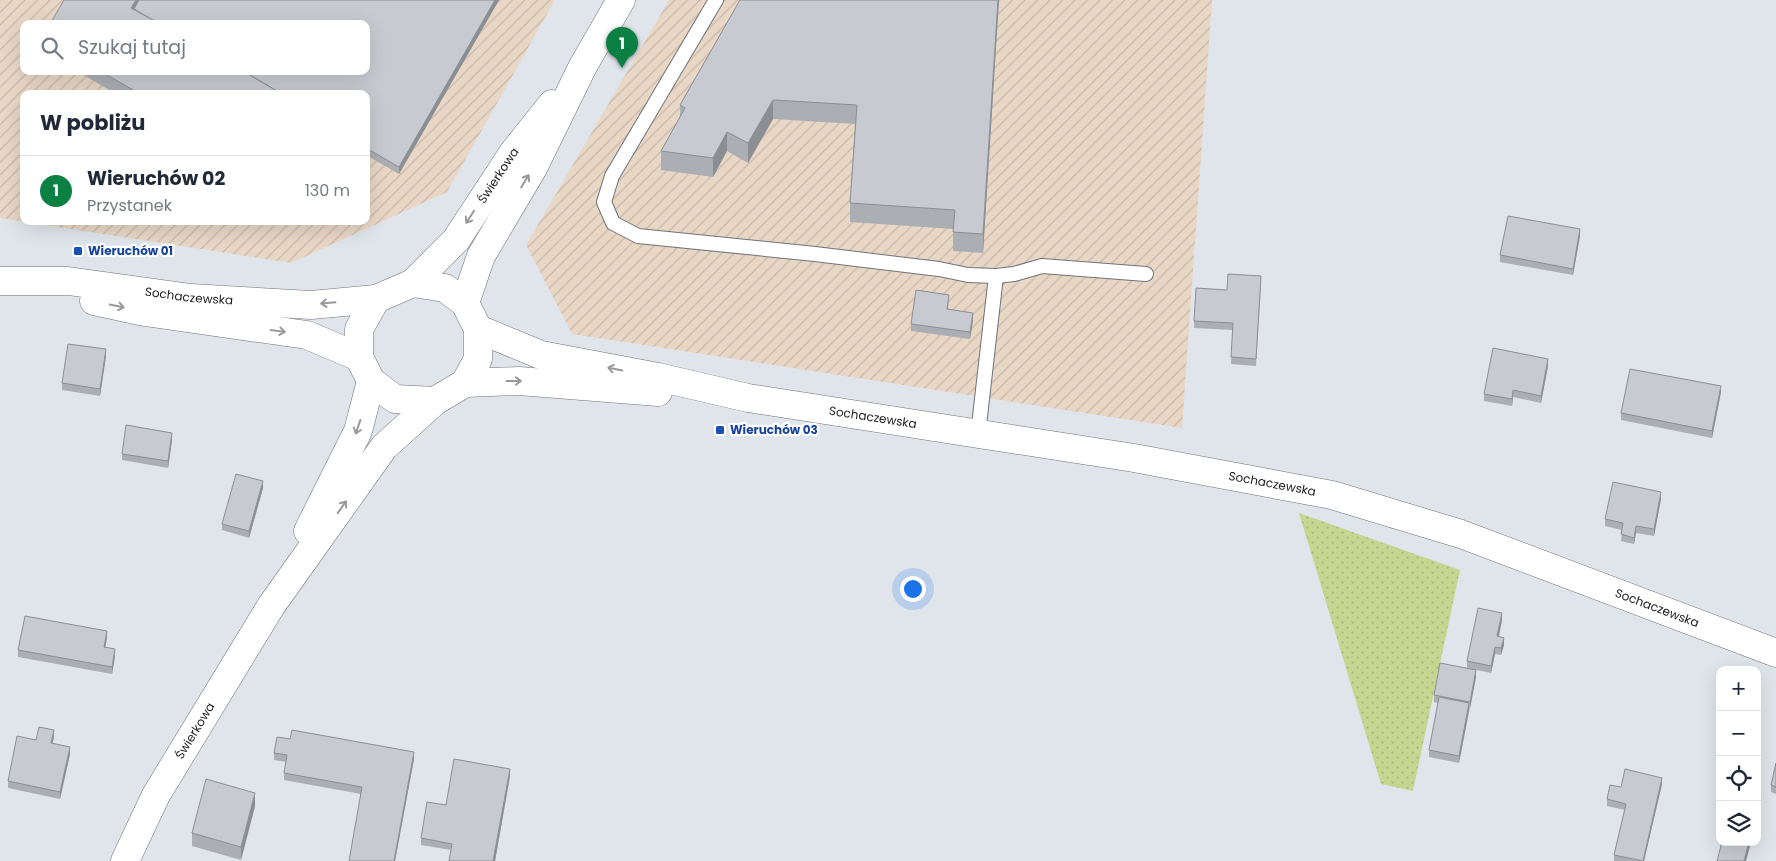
<!DOCTYPE html>
<html lang="pl">
<head>
<meta charset="utf-8">
<style>
  :root { --surface:#fff; --page:#f6f6f7; --text:#1f2937; --muted:#747a83; --line:#e0e1e3; --accent:#0b8043 }
  body { margin:0; font-family:Poppins,sans-serif; background:var(--page); color:var(--text) }
  .controls { position:absolute; right:15px; bottom:15px; display:grid; overflow:hidden; border-radius:10px; box-shadow:0 5px 20px #0002 }
  .controls button { width:45px; height:45px; display:grid; place-items:center; padding:0; border:0; border-bottom:1px solid var(--line); background:var(--surface); color:var(--text); font:25px sans-serif }
  .you { position:absolute; left:912px; top:588px; width:18px; height:18px; margin:-12px; border:4px solid #fff; border-radius:50%; background:#1a73e8; box-shadow:0 0 0 8px #1a73e833 }
  .badge { display:grid; place-items:center; width:32px; height:32px; border-radius:50%; background:var(--accent); color:#fff; font-size:16px; font-weight:700 }
  .pin { position:absolute; translate:-50% -41px; filter:drop-shadow(0 1px 2px #0008) }
  .pin::after { content:''; position:absolute; top:26px; width:18px; height:15px; background:inherit; clip-path:polygon(0 0,100% 0,50% 100%) }
  .list { margin:0; padding:0; list-style:none }
  h2 { display:flex; justify-content:space-between; align-items:center; height:65px; margin:0; padding:0 20px; font-size:21px }
  h2 small { font-size:16px; font-weight:400; color:var(--muted) }
  .list li { display:grid; grid-template-columns:32px 1fr auto; gap:15px; align-items:center; box-sizing:border-box; height:70px; padding:0 20px; border-top:1px solid var(--line) }
  .list b { display:block; font-size:19px; white-space:nowrap }
  .list p { margin:0; font-size:16px; white-space:nowrap; color:var(--muted) }
  .list em { font-size:16px; font-style:normal; color:var(--muted) }
  .icon { flex:none; width:28px; height:28px; fill:none; stroke:currentColor; stroke-width:2; stroke-linecap:round; stroke-linejoin:round }
  .map { position:relative; flex:none; width:1776px; height:861px; overflow:hidden }
  .search { position:absolute; background:var(--surface); box-shadow:0 5px 20px #0002; left:20px; top:20px; width:350px; height:55px; display:flex; align-items:center; gap:12px; box-sizing:border-box; padding:0 18px; border-radius:10px; color:var(--muted); font-size:19px }
  .panel { position:absolute; background:var(--surface); box-shadow:0 5px 20px #0002; left:20px; top:90px; width:350px; height:135px; border-radius:10px }
  .map>svg:first-child { display:block }
  .industrial { fill:url(#industrial-furrows); fill-rule:evenodd }
  .grass { fill:url(#grass-dots) }
  .lines { fill:none; stroke-linecap:round; stroke-linejoin:round }
  .service-casing { stroke:#6f7378; stroke-width:16 }
  .tertiary-casing { stroke:#6f7378; stroke-width:29 }
  .service { stroke:#fff; stroke-width:14 }
  .tertiary { stroke:#fff; stroke-width:28 }
  .wall { fill:#abafb4 }
  .shaded-wall { fill:#8b8e92 }
  .building { fill:#c7cbd1; stroke:#8b8e92 }
  .oneway { stroke:#98999a }
  .transit-dot { fill:#1a4fb4; stroke:#fff; stroke-width:2 }
  .labels { text-anchor:middle; stroke-width:4.5; stroke-linejoin:round; paint-order:stroke }
  .street-label { font-size:12px; fill:#1b1c1e; stroke:#fff }
  .transit-label { font-size:12px; font-weight:bold; fill:#164399; stroke:#fff; text-anchor:start }
</style>
</head>
<body>
<div class="map">
<svg width="1776" height="861" viewBox="0 0 1776 861">
  <defs>
    <pattern id="industrial-furrows" width="10" height="10" patternUnits="userSpaceOnUse" patternTransform="scale(1.25)"><rect width="10" height="10" fill="#e9d7c6"/><path d="M-1 1l2-2M0 10L10 0M9 11l2-2" fill="none" stroke="#c7b8aa"/></pattern>
    <pattern id="grass-dots" width="8" height="8" patternUnits="userSpaceOnUse" patternTransform="scale(1.25)"><rect width="8" height="8" fill="#c4d791"/><path d="M2 2h.1M6 6h.1" fill="none" stroke="#a8b87d" stroke-width="1.8" stroke-linecap="round"/></pattern>
  </defs>
  <rect width="100%" height="100%" fill="#e0e5eb"/>
  <g class="industrial">
    <path d="M0,0H555L447,192L291,263L0,218ZM24,24H366V71H24ZM24,94H366V221H24Z"/>
    <path d="M669,0H1212L1182,428L572,334L526,245Z"/>
  </g>
  <path class="grass" d="M1299,513L1460,570L1413,791L1381,784Z"/>
  <g class="lines">
    <g class="service-casing">
      <g id="service">
        <path d="M716,0L612,176L604,202L613,223L638,236L815,254L939,269L968,275L996,276L1014,274L1042,266L1146,274"/>
        <path d="M978,434L996,276"/>
      </g>
    </g>
    <g class="tertiary-casing">
      <g id="tertiary">
        <path id="s1" d="M1,281H68L191,298L311,305L376,299"/>
        <path id="s2" d="M413,283L456,240L513,153L552,104"/>
        <path d="M94,301L145,312L307,335L359,357"/>
        <path d="M465,303L481,256L533,168L583,66L621,0"/>
        <path id="s3" d="M478,329L541,355L658,377L748,398L1134,458L1332,495L1461,534L1776,653"/>
        <path d="M465,383L519,381L658,392"/>
        <path d="M308,531L358,431L371,381"/>
        <path id="s4" d="M125,861L156,795L271,606L384,447L435,401L465,383L478,359V329L465,303L445,288L413,283L376,299L359,329V357L371,381L395,399L435,401"/>
      </g>
    </g>
    <use href="#service" class="service"/>
    <use href="#tertiary" class="tertiary"/>
  </g>
  <g class="wall">
    <path d="M499,0L399,174L366,155V94H116L77,71H366Z"/>
    <path d="M740,0H999L983,253L953,251V229L850,222V203L855,124L773,119L748,163L727,151L713,177L661,170V151L680,116V105Z"/>
    <path d="M1580,236L1573,275L1500,262V255Z"/>
    <path d="M1261,283L1256,366L1231,364L1233,330L1194,328V321L1227,290Z"/>
    <path d="M949,302L948,309L973,320L970,339L911,331V324Z"/>
    <path d="M106,356L100,396L62,390V383Z"/>
    <path d="M1548,366L1541,403L1513,397L1512,406L1484,401V394Z"/>
    <path d="M1721,392L1712,438L1621,420V413Z"/>
    <path d="M172,440L168,468L122,460V454Z"/>
    <path d="M263,488L249,538L222,530V524Z"/>
    <path d="M1661,499L1654,536L1636,533L1634,544L1621,541L1622,530L1605,526V519Z"/>
    <path d="M1502,620L1499,637L1504,645L1501,655L1495,654L1491,673L1467,668V661Z"/>
    <path d="M107,638L105,647L115,656L112,674L18,657V650Z"/>
    <path d="M1476,677L1459,763L1429,757V750L1438,703L1434,702V695Z"/>
    <path d="M54,737L52,743L70,754L60,799L8,788V781L36,740Z"/>
    <path d="M290,739L414,759L395,861H349L361,794L284,780V773L286,762L274,760V753Z"/>
    <path d="M1776,763V794L1771,792V785Z"/>
    <path d="M510,776L495,861H449L451,850L421,845V838L446,805Z"/>
    <path d="M1662,784L1644,861H1614V855L1625,810L1607,806V799L1621,787Z"/>
    <path d="M255,806L241,860L192,846V833Z"/>
  </g>
  <g class="shaded-wall">
    <path d="M136,0H143L134,16L131,8Z"/>
    <path d="M495,0H499L399,174V167Z"/>
    <path d="M998,0H999L983,253V234Z"/>
    <path d="M773,100V119L748,163V143Z"/>
    <path d="M727,132V151L713,177V158Z"/>
    <path d="M1580,229V236L1573,275V269Z"/>
    <path d="M973,313V320L970,339V332Z"/>
    <path d="M106,349V356L100,396V389Z"/>
    <path d="M1548,359V366L1541,403V396Z"/>
    <path d="M1721,386V392L1712,438V431Z"/>
    <path d="M1513,390V397L1512,406V399Z"/>
    <path d="M172,433V440L168,468V461Z"/>
    <path d="M263,481V488L249,538V531Z"/>
    <path d="M1661,492V499L1654,536V529Z"/>
    <path d="M1636,526V533L1634,544V538Z"/>
    <path d="M1502,613V620L1497,643V636Z"/>
    <path d="M107,631V638L104,654V647Z"/>
    <path d="M1504,638V645L1501,655V648Z"/>
    <path d="M1495,647V654L1491,673V666Z"/>
    <path d="M115,649V656L112,674V667Z"/>
    <path d="M1476,670V677L1470,709V702Z"/>
    <path d="M1469,703V710L1459,763V756Z"/>
    <path d="M54,730V737L51,750V743Z"/>
    <path d="M70,747V754L60,799V792Z"/>
    <path d="M414,752V759L395,861H394Z"/>
    <path d="M510,769V776L495,861H493Z"/>
    <path d="M1662,778V784L1644,861H1643Z"/>
    <path d="M255,793V806L241,860V847Z"/>
    <path d="M1761,795V802L1757,816V809Z"/>
    <path d="M1749,842H1751L1746,861H1744Z"/>
  </g>
  <g class="building">
    <path d="M64,0H136L131,8L160,24H50Z"/>
    <path d="M139,0H495L399,167L366,148V94H282L243,71H366V24H160L134,9Z"/>
    <path d="M740,0H998L983,234L953,232L955,210L850,203L857,105L773,100L748,143L727,132L713,158L661,151L685,108L680,105Z"/>
    <path d="M100,71H243L282,94H140Z"/>
    <path d="M1508,216L1580,229L1573,269L1500,255Z"/>
    <path d="M1228,274L1261,276L1256,359L1231,357L1233,323L1194,321L1196,288L1227,290Z"/>
    <path d="M916,290L949,295L947,309L973,313L970,332L911,324Z"/>
    <path d="M68,344L106,349L100,389L62,383Z"/>
    <path d="M1493,348L1548,359L1541,396L1513,390L1512,399L1484,394Z"/>
    <path d="M1630,369L1721,386L1712,431L1621,413Z"/>
    <path d="M126,425L172,433L168,461L122,454Z"/>
    <path d="M236,474L263,481L249,531L222,524Z"/>
    <path d="M1613,482L1661,492L1654,529L1636,526L1634,538L1621,534L1623,523L1605,519Z"/>
    <path d="M1478,608L1502,613L1497,636L1504,638L1501,648L1495,647L1491,666L1467,661Z"/>
    <path d="M25,616L107,631L104,647L115,649L112,667L18,650Z"/>
    <path d="M1440,663L1476,670L1470,702L1434,695Z"/>
    <path d="M1439,697L1469,703L1459,756L1429,750Z"/>
    <path d="M39,727L54,730L51,743L70,747L60,792L8,781L17,736L36,740Z"/>
    <path d="M292,730L414,752L394,861H349L362,787L284,773L287,755L274,753L277,737L290,739Z"/>
    <path d="M454,759L510,769L493,861H449L452,844L421,838L427,802L446,805Z"/>
    <path d="M1776,763V787L1771,785Z"/>
    <path d="M1625,769L1662,778L1643,861L1614,855L1626,804L1607,799L1610,785L1621,787Z"/>
    <path d="M206,779L255,793L241,847L192,833Z"/>
    <path d="M1757,794L1761,795L1757,809Z"/>
    <path d="M1722,842H1749L1744,861H1717Z"/>
  </g>
  <defs><path id="oneway-shaft" d="M-6 0H5M1.5-3L5.5 0L1.5 3" fill="none" stroke-width="1.6" stroke-linecap="round" stroke-linejoin="round" transform="scale(1.25)"/></defs>
  <g class="oneway">
    <use href="#oneway-shaft" transform="translate(525 181) rotate(-59)"/>
    <use href="#oneway-shaft" transform="translate(470 217) rotate(123)"/>
    <use href="#oneway-shaft" transform="translate(328 303) rotate(175)"/>
    <use href="#oneway-shaft" transform="translate(117 306) rotate(11)"/>
    <use href="#oneway-shaft" transform="translate(278 331) rotate(8)"/>
    <use href="#oneway-shaft" transform="translate(615 369) rotate(-169)"/>
    <use href="#oneway-shaft" transform="translate(514 381)"/>
    <use href="#oneway-shaft" transform="translate(358 427) rotate(109)"/>
    <use href="#oneway-shaft" transform="translate(342 507) rotate(-55)"/>
  </g>
  <g class="transit-dot">
    <rect x="73" y="246" width="10" height="10" rx="2.5"/>
    <rect x="715" y="425" width="10" height="10" rx="2.5"/>
  </g>
  <g class="labels">
    <g class="street-label">
      <text dy="4" stroke="none"><textPath href="#s2" startOffset="138">Świerkowa</textPath></text>
      <text dy="4" stroke="none"><textPath href="#s1" startOffset="189">Sochaczewska</textPath></text>
      <text dy="4" stroke="none"><textPath href="#s3" startOffset="406">Sochaczewska</textPath></text>
      <text dy="4" stroke="none"><textPath href="#s3" startOffset="811">Sochaczewska</textPath></text>
      <text dy="4" stroke="none"><textPath href="#s3" startOffset="1216">Sochaczewska</textPath></text>
      <text dy="4" stroke="none"><textPath href="#s4" startOffset="148">Świerkowa</textPath></text>
    </g>
    <g class="transit-label">
      <text x="88" y="255">Wieruchów 01</text>
      <text x="730" y="434">Wieruchów 03</text>
    </g>
  </g>
</svg>
<div class="controls">
<button>+</button>
<button>−</button>
<button><svg class="icon" aria-label="locate" viewBox="0 0 24 24"><circle cx="12" cy="12" r="6"/><path d="M12 2v4M12 18v4M2 12h4M18 12h4"/></svg></button>
<button><svg class="icon" aria-label="layers" viewBox="0 0 24 24"><path d="M12 4l9 5-9 5-9-5zM3 14l9 5 9-5"/></svg></button>
</div>
<div class="you"></div>
<div class="pin badge" style="left:622px;top:68px">1</div>
<div class="search"><svg class="icon" aria-label="search" viewBox="0 0 24 24"><circle cx="10" cy="10" r="6"/><path d="M15 15l6 6"/></svg>Szukaj tutaj</div>
<section class="panel">
<h2>W pobliżu<small></small></h2>
<ul class="list">
<li><span class="badge">1</span><div><b>Wieruchów 02</b><p>Przystanek</p></div><em>130 m</em></li>
</ul>
</section>
</div>
</body>
</html>
